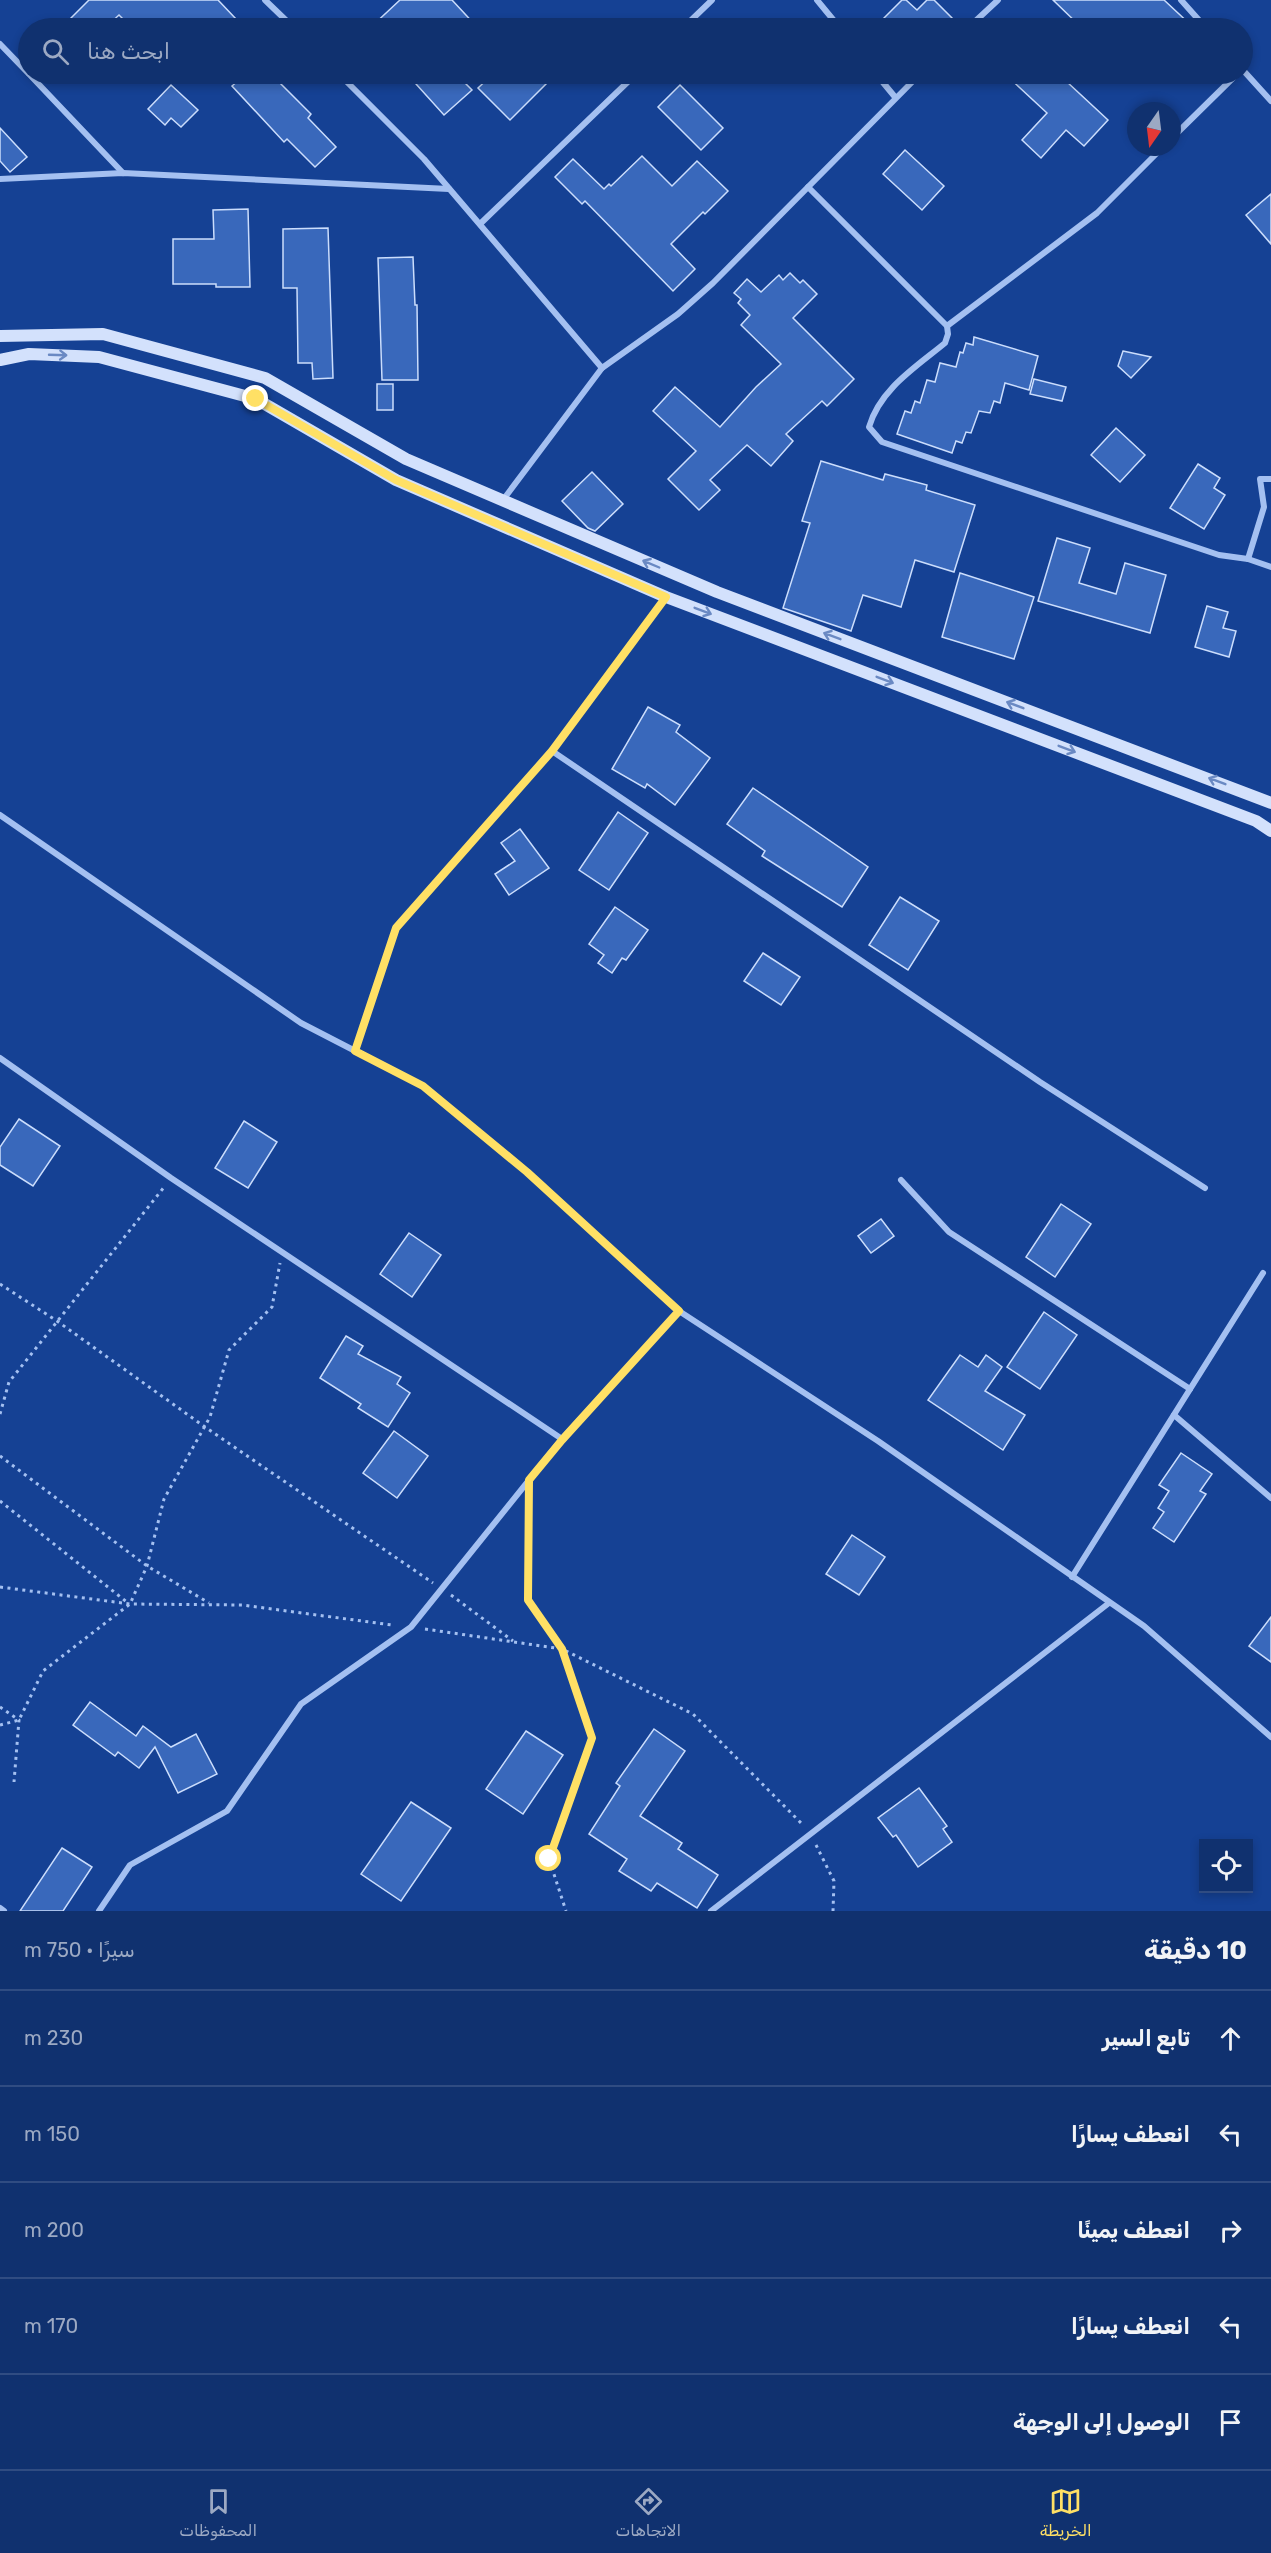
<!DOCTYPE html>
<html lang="ar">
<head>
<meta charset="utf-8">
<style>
  :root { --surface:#10316f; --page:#193974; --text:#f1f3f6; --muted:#9ca9c3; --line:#304c82; --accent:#ffe065 }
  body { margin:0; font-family:Rubik,Vazirmatn,sans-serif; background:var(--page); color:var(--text); direction:rtl }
  .controls { position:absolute; right:18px; bottom:18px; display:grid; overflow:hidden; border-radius:0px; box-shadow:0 3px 9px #0003 }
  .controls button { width:54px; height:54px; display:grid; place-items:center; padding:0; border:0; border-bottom:2px solid var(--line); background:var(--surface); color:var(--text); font:30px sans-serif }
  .compass { position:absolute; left:1127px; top:102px; width:54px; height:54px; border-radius:50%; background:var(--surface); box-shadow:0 3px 9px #0003; rotate:194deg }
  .stop { position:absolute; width:18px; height:18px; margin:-14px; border:4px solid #ffe065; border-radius:50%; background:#fff }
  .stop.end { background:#ffe065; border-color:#fff; box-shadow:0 2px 6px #0008 }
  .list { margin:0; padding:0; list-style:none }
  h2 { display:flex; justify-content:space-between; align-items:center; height:78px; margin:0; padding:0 24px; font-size:26px }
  h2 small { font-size:20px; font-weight:400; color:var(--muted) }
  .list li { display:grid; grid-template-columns:39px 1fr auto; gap:18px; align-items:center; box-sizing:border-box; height:96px; padding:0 24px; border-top:2px solid var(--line) }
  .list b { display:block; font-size:22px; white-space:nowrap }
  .list em { font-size:20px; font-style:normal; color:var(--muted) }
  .icon { flex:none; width:33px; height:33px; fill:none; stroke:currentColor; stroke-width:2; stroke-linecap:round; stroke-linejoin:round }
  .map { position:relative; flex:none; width:1271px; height:1911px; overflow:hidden; direction:ltr }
  .search { position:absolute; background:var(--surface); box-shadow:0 3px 9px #0003; left:18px; right:18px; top:18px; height:66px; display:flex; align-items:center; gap:15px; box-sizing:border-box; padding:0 21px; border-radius:33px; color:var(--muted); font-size:22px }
  .sheet { height:558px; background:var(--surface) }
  nav { display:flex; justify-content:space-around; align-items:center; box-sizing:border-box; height:84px; border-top:2px solid var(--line); background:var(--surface); font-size:16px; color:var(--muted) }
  nav a { display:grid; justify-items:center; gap:3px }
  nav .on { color:var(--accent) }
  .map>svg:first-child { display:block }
  .building { fill:#3968bb; stroke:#cbddfc; stroke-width:1.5 }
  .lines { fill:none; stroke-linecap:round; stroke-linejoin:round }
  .path { stroke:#a4c0f1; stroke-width:3; stroke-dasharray:3 4.5; stroke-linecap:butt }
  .street { stroke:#a4c0f1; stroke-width:6 }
  .secondary { stroke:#d3e1fc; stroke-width:12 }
  .oneway { stroke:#6a89c3 }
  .route { stroke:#ffe065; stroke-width:8 }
</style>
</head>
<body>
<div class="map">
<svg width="1271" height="1911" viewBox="0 0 1271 1911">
  <rect width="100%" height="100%" fill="#154194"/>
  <g class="building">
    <path d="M89,0H218L236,19L226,28H132L119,15L105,28H61Z"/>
    <path d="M400,0H452L478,28H370Z"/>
    <path d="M902,0H906L917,10L927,0H934L952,18L941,28H874Z"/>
    <path d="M1053,0H1164L1194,28H1082Z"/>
    <path d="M246,74H293L281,84L311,114L308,118L336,147L315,167L287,139L284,142L232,86Z"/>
    <path d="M407,74H456L472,90L444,115Z"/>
    <path d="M493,74H556L510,120L478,88Z"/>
    <path d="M1005,74H1073L1066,81L1108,120L1084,146L1066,130L1041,158L1022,140L1047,113Z"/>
    <path d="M171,85L198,110L181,127L171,118L165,125L148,109Z"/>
    <path d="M680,85L723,128L701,150L658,107Z"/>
    <path d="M0,128L27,157L10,172L0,161Z"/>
    <path d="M905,150L944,186L922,210L883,174Z"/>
    <path d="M642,156L672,186L697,161L728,191L705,214L703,212L671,244L695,269L673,291L585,201L582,204L555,177L573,159L604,189L609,184L611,186Z"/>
    <path d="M1271,194V244L1246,215Z"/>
    <path d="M248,209L250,287H216V284H173V239H214L213,210Z"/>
    <path d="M328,228L333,378L313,379L312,363H298L297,288H283V229Z"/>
    <path d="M413,257L415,305H417L418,380H382L378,258Z"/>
    <path d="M790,273L800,283L803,280L817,294L793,318L854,379L827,406L822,401L786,434L793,441L771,466L747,445L710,480L720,490L699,510L668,479L696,451L653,411L675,387L720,427L756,387L781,364L741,325L750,315L738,303L741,299L734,293L747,279L761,292L779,275L783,280Z"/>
    <path d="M974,337L1038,356L1029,390L1005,383L1000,403L994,401L990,413L979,411L971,433L966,432L962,443L956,441L952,453L897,434L905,411L911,413L915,401L920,403L927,380L935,382L940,363L956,367L960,352L963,353L966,343L973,345Z"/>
    <path d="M1123,351L1151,357L1131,378L1118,366Z"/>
    <path d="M1034,379L1066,387L1062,401L1030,394Z"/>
    <rect x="377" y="384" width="16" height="26"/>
    <path d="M1116,428L1145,455L1120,482L1091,455Z"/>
    <path d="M821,461L883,480L885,474L908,480L927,485L926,490L975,505L954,572L915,560L901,607L863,595L851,631L783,608L810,523L802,521Z"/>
    <path d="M1198,464L1220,478L1214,488L1225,495L1204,529L1170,508Z"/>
    <path d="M592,472L623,504L595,531L588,528L562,501Z"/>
    <path d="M1057,538L1090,548L1079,583L1116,594L1125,563L1166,575L1150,633L1038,601Z"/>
    <path d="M960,573L1034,597L1014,659L942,637Z"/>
    <path d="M1207,606L1228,612L1223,628L1236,631L1229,657L1195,647Z"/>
    <path d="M648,707L680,725L676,732L710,758L675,805L647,784L645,788L612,769Z"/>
    <path d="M753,788L868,867L842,907L762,856L765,851L727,824Z"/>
    <path d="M618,812L648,833L609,890L579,870Z"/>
    <path d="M520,829L549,868L509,895L495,874L515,861L501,843Z"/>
    <path d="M900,897L939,921L908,970L869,945Z"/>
    <path d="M615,907L648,930L626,960L622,958L612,973L598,963L604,955L589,944Z"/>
    <path d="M763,953L800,977L781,1005L744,981Z"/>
    <path d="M19,1119L60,1146L33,1186L0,1165V1147Z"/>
    <path d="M244,1121L277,1142L248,1188L215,1168Z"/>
    <path d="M1061,1204L1091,1224L1055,1277L1026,1257Z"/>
    <path d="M881,1219L894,1236L871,1253L858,1236Z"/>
    <path d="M409,1233L441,1255L412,1297L380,1274Z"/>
    <path d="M1044,1312L1077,1335L1040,1389L1007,1367Z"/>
    <path d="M346,1336L363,1346L358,1354L401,1377L397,1384L410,1393L388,1427L358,1408L361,1404L320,1378Z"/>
    <path d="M960,1355L978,1367L986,1355L1002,1367L985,1391L1025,1415L1003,1450L928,1400Z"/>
    <path d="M394,1431L428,1456L397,1498L363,1473Z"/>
    <path d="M1181,1453L1212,1474L1200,1491L1206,1494L1174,1542L1153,1528L1164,1512L1158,1508L1169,1491L1159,1485Z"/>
    <path d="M852,1535L885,1557L859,1595L826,1574Z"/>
    <path d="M1271,1617V1662L1249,1646Z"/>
    <path d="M90,1702L136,1736L143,1726L171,1747L196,1734L217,1774L178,1793L155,1747L139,1768L118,1752L115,1756L73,1725Z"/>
    <path d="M654,1729L685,1751L640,1816L682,1843L678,1849L718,1875L697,1908L657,1883L651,1891L619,1871L627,1859L589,1834L620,1786L616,1783Z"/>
    <path d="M526,1731L563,1755L523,1814L486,1789Z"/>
    <path d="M919,1788L947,1826L943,1829L952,1842L918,1867L896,1835L893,1837L878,1818Z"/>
    <path d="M411,1802L451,1828L401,1901L361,1874Z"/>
    <path d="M62,1848L92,1867L63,1911H20Z"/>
  </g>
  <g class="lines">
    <g class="path">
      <path d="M0,1284L57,1321L205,1427L433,1583"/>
      <path d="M0,1414L9,1382L165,1186"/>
      <path d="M0,1456L147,1566L209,1603"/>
      <path d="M529,1500V1600L562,1649L592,1738L549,1859L566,1911"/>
      <path d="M0,1501L128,1603"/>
      <path d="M0,1587L130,1604L242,1605L392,1625"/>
      <path d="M451,1595L513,1641"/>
      <path d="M425,1629L562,1649L693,1714L803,1825"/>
      <path d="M0,1707L19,1720L14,1782"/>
      <path d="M0,1725L19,1720L43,1671L130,1604L147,1566L164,1499L210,1417L229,1350L272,1307L280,1263"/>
      <path d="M816,1845L834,1881L833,1911"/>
    </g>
    <g class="street">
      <path d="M265,0L294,28"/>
      <path d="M817,0L840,28"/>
      <path d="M1181,0L1206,28"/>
      <path d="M683,28L712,0"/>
      <path d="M968,28L998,0"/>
      <path d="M0,44L28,73"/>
      <path d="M1242,69L1271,101"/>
      <path d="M29,74L123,173"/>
      <path d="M339,74L424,159L602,368L678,314L713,283L920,74"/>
      <path d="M876,74L895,97"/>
      <path d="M1172,138L1237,74"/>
      <path d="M0,179L123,173L449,189"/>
      <path d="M808,187L947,326L948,334L945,343C916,367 880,389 869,427L882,442L1219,555L1248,559L1264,507L1260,479H1271"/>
      <path d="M480,224L636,74"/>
      <path d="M947,326L1097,213L1163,147"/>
      <path d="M503,500L602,368"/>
      <path d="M1248,559L1271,567"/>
      <path d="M552,751L1040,1082L1205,1188"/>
      <path d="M0,815L301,1023L423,1086L527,1172L679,1311L878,1441L1144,1626L1271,1737"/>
      <path d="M355,1051L396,928L552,751L666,597"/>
      <path d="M0,1058L171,1178L562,1439"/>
      <path d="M901,1180L949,1232L1190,1389"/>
      <path d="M1174,1415L1271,1498"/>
      <path d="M1072,1577L1263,1273"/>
      <path d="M0,1908L4,1911"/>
      <path d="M99,1911L130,1865L227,1811L301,1704L411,1627L562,1439L679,1311"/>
      <path d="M711,1911L1109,1603"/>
    </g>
    <g class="secondary">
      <path d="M0,336L103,334L265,378L406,459L717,592L1271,803"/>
      <path d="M0,360L29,354L99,357L256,399L396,480L666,597L1256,821L1271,831"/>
    </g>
  </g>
  <defs><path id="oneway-shaft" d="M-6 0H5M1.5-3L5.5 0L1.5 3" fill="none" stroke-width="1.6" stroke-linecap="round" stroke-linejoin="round" transform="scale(1.5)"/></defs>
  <g class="oneway">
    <use href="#oneway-shaft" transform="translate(58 355) rotate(2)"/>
    <use href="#oneway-shaft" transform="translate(651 564) rotate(-157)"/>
    <use href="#oneway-shaft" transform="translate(703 611) rotate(21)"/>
    <use href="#oneway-shaft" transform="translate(832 636) rotate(-159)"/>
    <use href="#oneway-shaft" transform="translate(885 680) rotate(21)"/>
    <use href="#oneway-shaft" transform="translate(1015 705) rotate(-159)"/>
    <use href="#oneway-shaft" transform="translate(1067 749) rotate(21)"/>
    <use href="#oneway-shaft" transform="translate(1217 781) rotate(-159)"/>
  </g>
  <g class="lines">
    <path class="route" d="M256,399L396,480L666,597L552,751L396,928L355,1051L423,1086L527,1172L679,1311L562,1440L529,1480L528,1600L562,1649L592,1738L549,1859"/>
  </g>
</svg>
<div class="controls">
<button><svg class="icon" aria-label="locate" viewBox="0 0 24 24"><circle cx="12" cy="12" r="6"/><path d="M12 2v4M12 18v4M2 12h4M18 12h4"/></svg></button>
</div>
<svg class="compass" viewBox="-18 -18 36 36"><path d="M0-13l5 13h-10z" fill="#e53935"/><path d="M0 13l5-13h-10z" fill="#9ca9c3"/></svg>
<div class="stop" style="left:549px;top:1859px"></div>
<div class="stop end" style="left:256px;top:399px"></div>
<div class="search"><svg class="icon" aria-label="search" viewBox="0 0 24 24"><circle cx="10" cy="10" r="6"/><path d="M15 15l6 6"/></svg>ابحث هنا</div>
</div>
<section class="sheet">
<h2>10 دقيقة<small>سيرًا · 750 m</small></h2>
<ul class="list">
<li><svg class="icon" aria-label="ahead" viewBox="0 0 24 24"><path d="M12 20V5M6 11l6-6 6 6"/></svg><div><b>تابع السير</b></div><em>230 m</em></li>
<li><svg class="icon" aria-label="left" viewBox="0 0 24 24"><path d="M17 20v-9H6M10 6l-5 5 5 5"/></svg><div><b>انعطف يسارًا</b></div><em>150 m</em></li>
<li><svg class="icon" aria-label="right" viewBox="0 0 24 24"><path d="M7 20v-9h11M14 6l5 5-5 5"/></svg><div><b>انعطف يمينًا</b></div><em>200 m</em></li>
<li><svg class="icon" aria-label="left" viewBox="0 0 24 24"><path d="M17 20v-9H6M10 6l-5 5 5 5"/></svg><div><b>انعطف يسارًا</b></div><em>170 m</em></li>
<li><svg class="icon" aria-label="arrive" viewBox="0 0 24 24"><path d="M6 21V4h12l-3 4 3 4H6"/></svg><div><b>الوصول إلى الوجهة</b></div></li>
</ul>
</section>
<nav>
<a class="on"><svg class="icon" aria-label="map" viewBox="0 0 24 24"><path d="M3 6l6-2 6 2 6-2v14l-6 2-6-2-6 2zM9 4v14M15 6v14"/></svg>الخريطة</a>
<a><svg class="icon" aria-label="directions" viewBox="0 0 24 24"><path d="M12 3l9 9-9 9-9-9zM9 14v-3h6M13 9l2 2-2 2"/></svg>الاتجاهات</a>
<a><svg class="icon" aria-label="saved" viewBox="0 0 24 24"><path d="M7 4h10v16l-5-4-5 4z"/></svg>المحفوظات</a>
</nav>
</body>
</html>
